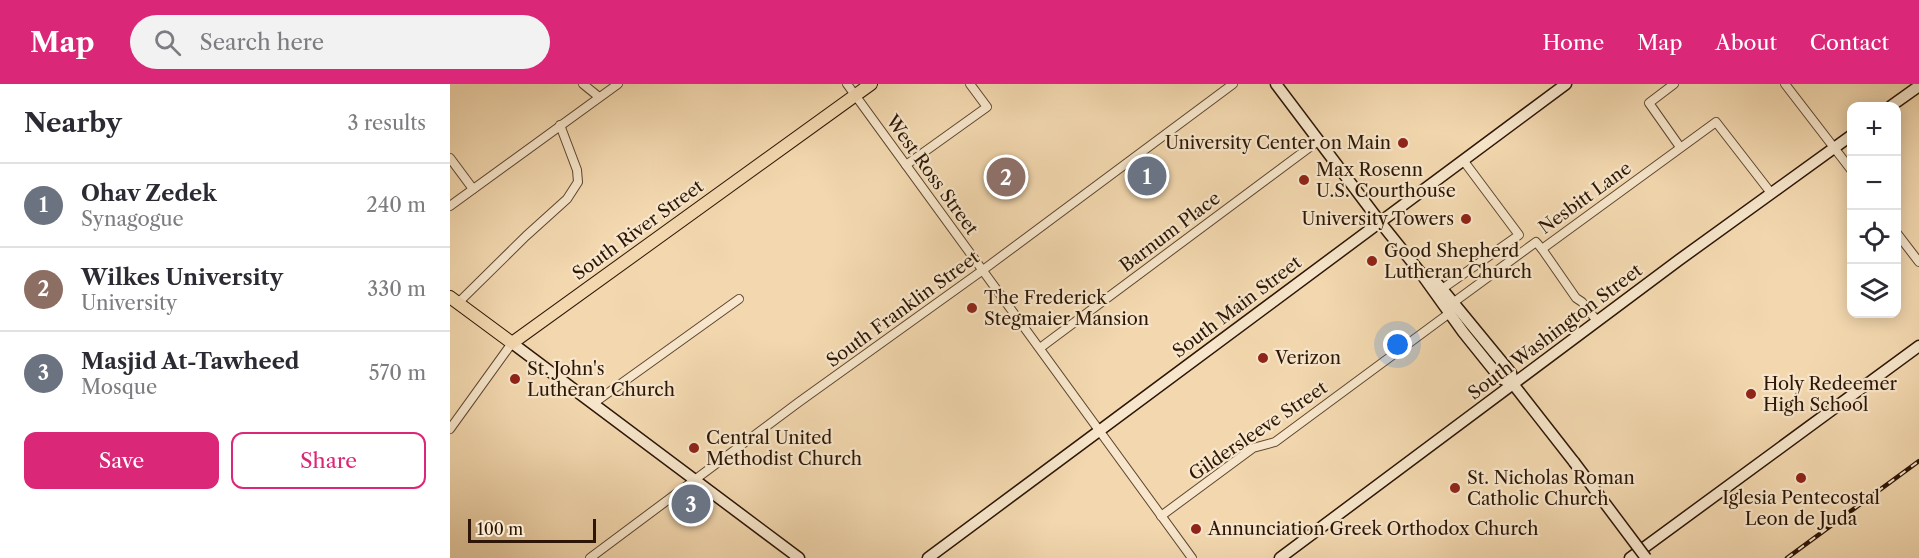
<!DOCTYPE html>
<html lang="en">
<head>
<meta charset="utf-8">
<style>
  :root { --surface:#fff; --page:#f2f2f3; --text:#2b2b33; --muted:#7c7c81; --line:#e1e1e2; --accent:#db2777 }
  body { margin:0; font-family:"Libre Caslon Text",serif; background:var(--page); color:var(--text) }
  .controls { position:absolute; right:18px; top:18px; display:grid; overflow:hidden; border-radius:12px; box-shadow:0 3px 15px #0003 }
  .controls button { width:54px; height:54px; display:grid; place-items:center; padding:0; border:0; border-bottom:2px solid var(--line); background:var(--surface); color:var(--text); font:30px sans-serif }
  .scale { position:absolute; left:18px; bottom:15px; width:128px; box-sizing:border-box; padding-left:6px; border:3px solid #2d1606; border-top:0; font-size:16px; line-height:21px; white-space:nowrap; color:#2d1606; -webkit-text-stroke:4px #f7e6cb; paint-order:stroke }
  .you { position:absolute; left:948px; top:261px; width:21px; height:21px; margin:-15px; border:4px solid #fff; border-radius:50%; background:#1a73e8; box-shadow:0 0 0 9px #1a73e833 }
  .badge { display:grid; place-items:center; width:39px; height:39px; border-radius:50%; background:var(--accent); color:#fff; font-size:20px; font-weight:700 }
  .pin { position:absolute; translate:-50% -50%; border:3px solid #fff; box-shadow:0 2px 6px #0006 }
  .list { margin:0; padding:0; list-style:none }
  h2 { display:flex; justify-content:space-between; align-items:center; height:78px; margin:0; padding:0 24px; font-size:26px }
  h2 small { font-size:20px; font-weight:400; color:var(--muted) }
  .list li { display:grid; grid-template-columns:39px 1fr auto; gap:18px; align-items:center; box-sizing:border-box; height:84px; padding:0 24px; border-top:2px solid var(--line) }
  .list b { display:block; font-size:22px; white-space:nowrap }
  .list p { margin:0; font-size:20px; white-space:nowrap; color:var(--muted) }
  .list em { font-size:20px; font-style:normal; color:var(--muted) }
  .actions { display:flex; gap:12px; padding:18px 24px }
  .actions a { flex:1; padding:14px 0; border:2px solid var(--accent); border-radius:12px; text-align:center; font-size:21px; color:var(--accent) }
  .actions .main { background:var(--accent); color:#fff }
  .icon { flex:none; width:33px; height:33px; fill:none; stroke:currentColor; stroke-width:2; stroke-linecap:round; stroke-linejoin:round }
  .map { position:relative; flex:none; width:1469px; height:474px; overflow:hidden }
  header { display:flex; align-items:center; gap:36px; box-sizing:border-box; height:84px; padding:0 30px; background:var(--accent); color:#fff }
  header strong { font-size:28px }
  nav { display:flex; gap:33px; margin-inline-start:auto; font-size:21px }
  .search { width:420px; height:54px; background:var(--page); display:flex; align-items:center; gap:15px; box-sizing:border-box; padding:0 21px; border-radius:33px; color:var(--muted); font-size:22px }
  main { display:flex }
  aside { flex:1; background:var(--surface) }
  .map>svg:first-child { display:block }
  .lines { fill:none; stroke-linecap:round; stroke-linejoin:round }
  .street-casing { stroke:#5e4630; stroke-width:10 }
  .secondary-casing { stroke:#2d1606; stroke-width:13 }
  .primary-casing { stroke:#2d1606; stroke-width:14 }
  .street { stroke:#f7e6cb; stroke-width:8 }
  .secondary { stroke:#f7e6cb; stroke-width:10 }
  .primary { stroke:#f3d8af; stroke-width:12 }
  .rail-casing { stroke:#2d1606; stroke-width:4.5 }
  .rail { stroke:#f7e6cb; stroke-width:2; stroke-dasharray:7; stroke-linecap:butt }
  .secondary-bridge-casing { stroke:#2d1606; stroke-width:13; stroke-linecap:butt }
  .secondary-bridge { stroke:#f7e6cb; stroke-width:10 }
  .poi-dot { fill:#8f2418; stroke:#f7e6cb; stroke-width:2 }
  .labels { text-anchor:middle; stroke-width:4.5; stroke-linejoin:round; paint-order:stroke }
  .poi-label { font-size:18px; fill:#2d1606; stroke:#f7e6cb; text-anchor:start }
  .street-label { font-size:18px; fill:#2d1606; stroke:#f7e6cb }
</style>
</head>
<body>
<header>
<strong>Map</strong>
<div class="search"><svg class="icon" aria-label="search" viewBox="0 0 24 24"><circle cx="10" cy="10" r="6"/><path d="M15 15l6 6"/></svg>Search here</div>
<nav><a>Home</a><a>Map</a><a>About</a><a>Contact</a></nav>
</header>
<main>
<aside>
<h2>Nearby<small>3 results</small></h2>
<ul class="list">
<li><span class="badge" style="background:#6b7280">1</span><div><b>Ohav Zedek</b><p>Synagogue</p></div><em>240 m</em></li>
<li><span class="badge" style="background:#8d6e63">2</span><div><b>Wilkes University</b><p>University</p></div><em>330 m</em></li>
<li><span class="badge" style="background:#6b7280">3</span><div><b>Masjid At-Tawheed</b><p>Mosque</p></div><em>570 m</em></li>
</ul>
<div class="actions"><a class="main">Save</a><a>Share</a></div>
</aside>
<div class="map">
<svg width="1469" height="474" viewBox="0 0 1469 474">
  <rect width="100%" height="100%" fill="#f3d8af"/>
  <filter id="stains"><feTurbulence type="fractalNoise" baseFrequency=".00333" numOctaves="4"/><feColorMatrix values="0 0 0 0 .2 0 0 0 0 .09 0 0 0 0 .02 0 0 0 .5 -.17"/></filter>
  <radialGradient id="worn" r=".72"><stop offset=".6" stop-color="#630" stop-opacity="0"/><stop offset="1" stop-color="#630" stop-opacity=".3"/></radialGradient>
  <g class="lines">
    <g class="street-casing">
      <g id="street">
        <path d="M133,0L149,13"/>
        <path d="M397,0L742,474"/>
        <path d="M1224,0L1199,19L1230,63"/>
        <path d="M1335,0L1402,87"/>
        <path d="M0,74L23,105"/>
        <path d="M456,81L537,23L520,0"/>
        <path d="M0,122L168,0"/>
        <path d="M1446,148L1469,178"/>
        <path d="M1092,165L1126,214L1132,218L1147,237"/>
        <path d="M992,205L1069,151L1013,76"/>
        <path d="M8,219L76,152L117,115L128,98L127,86L110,41"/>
        <path d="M1000,221L1086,158L1092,165L1266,38L1321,109"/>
        <path d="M590,264L868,57"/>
        <path d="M144,319L289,215"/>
        <path d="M0,345L62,259"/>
        <path d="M711,432L803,364L825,358L1001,228"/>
        <path d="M140,474L349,318L533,186L783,0"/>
      </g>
    </g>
    <g class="secondary-casing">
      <g id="secondary">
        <path d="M826,0L930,138L970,188L1013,248L1050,294L1063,300L1124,378"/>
        <path d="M1441,22L1469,2"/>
        <path d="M970,188L985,197L992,205L1061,289L1063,300"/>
        <path d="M62,259L349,474"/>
        <path d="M478,474L1116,0"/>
        <path d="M830,474L1229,176L1402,51"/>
        <path d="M1180,474L1469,262"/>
      </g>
    </g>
    <g class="primary-casing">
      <path id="primary" d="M0,213L62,259L421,0"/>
    </g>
    <use href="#street" class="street"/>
    <use href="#secondary" class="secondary"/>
    <use href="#primary" class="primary"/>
    <g class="rail-casing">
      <path id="rail" d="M1337,474L1469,377"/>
    </g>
    <use href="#rail" class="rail"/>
    <g class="secondary-bridge-casing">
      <path id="secondary-bridge" d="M1124,378L1196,474"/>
    </g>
    <use href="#secondary-bridge" class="secondary-bridge"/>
  </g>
  <g class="poi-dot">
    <circle cx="953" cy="59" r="6"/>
    <circle cx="854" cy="96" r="6"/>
    <circle cx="1016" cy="135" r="6"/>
    <circle cx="922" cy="177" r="6"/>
    <circle cx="522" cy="224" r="6"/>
    <circle cx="813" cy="274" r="6"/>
    <circle cx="65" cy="295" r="6"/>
    <circle cx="1301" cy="310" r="6"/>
    <circle cx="244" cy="364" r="6"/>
    <circle cx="1351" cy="394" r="6"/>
    <circle cx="1005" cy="404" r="6"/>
    <circle cx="746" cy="445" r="6"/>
  </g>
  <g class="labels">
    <g class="poi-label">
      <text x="941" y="65" text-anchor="end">University Center on Main</text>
      <text x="866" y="92">Max Rosenn<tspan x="866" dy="21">U.S. Courthouse</tspan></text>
      <text x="1004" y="141" text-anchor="end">University Towers</text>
      <text x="934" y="173">Good Shepherd<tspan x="934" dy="21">Lutheran Church</tspan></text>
      <text x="534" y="220">The Frederick<tspan x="534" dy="21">Stegmaier Mansion</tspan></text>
      <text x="825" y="280">Verizon</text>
      <text x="77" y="291">St. John's<tspan x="77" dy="21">Lutheran Church</tspan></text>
      <text x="1313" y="306">Holy Redeemer<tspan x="1313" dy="21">High School</tspan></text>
      <text x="256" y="360">Central United<tspan x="256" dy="21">Methodist Church</tspan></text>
      <text x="1017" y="400">St. Nicholas Roman<tspan x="1017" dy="21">Catholic Church</tspan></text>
      <text x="1351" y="420" text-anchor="middle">Iglesia Pentecostal<tspan x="1351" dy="21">Leon de Juda</tspan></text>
      <text x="758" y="451">Annunciation Greek Orthodox Church</text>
    </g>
    <g class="street-label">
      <text transform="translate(482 91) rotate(54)" y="6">West Ross Street</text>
      <text transform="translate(1135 114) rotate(-36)" y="6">Nesbitt Lane</text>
      <text transform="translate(188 146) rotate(-36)" y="6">South River Street</text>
      <text transform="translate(720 148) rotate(-37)" y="6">Barnum Place</text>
      <text transform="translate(787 223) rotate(-37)" y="6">South Main Street</text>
      <text transform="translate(453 225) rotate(-36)" y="6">South Franklin Street</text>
      <text transform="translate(1105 248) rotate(-37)" y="6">South Washington Street</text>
      <text transform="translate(808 347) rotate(-34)" y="6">Gildersleeve Street</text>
    </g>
  </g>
  <rect width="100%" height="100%" filter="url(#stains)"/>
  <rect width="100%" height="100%" fill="url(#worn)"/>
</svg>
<div class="controls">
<button>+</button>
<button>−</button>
<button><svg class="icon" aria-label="locate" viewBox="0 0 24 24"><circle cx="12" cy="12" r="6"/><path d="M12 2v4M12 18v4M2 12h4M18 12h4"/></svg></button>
<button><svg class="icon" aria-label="layers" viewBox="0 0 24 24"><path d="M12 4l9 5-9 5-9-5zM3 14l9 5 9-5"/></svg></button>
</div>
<div class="scale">100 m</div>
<div class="you"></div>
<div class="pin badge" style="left:697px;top:92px;background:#6b7280">1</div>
<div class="pin badge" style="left:556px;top:93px;background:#8d6e63">2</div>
<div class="pin badge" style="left:241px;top:420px;background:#6b7280">3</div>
</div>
</main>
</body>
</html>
